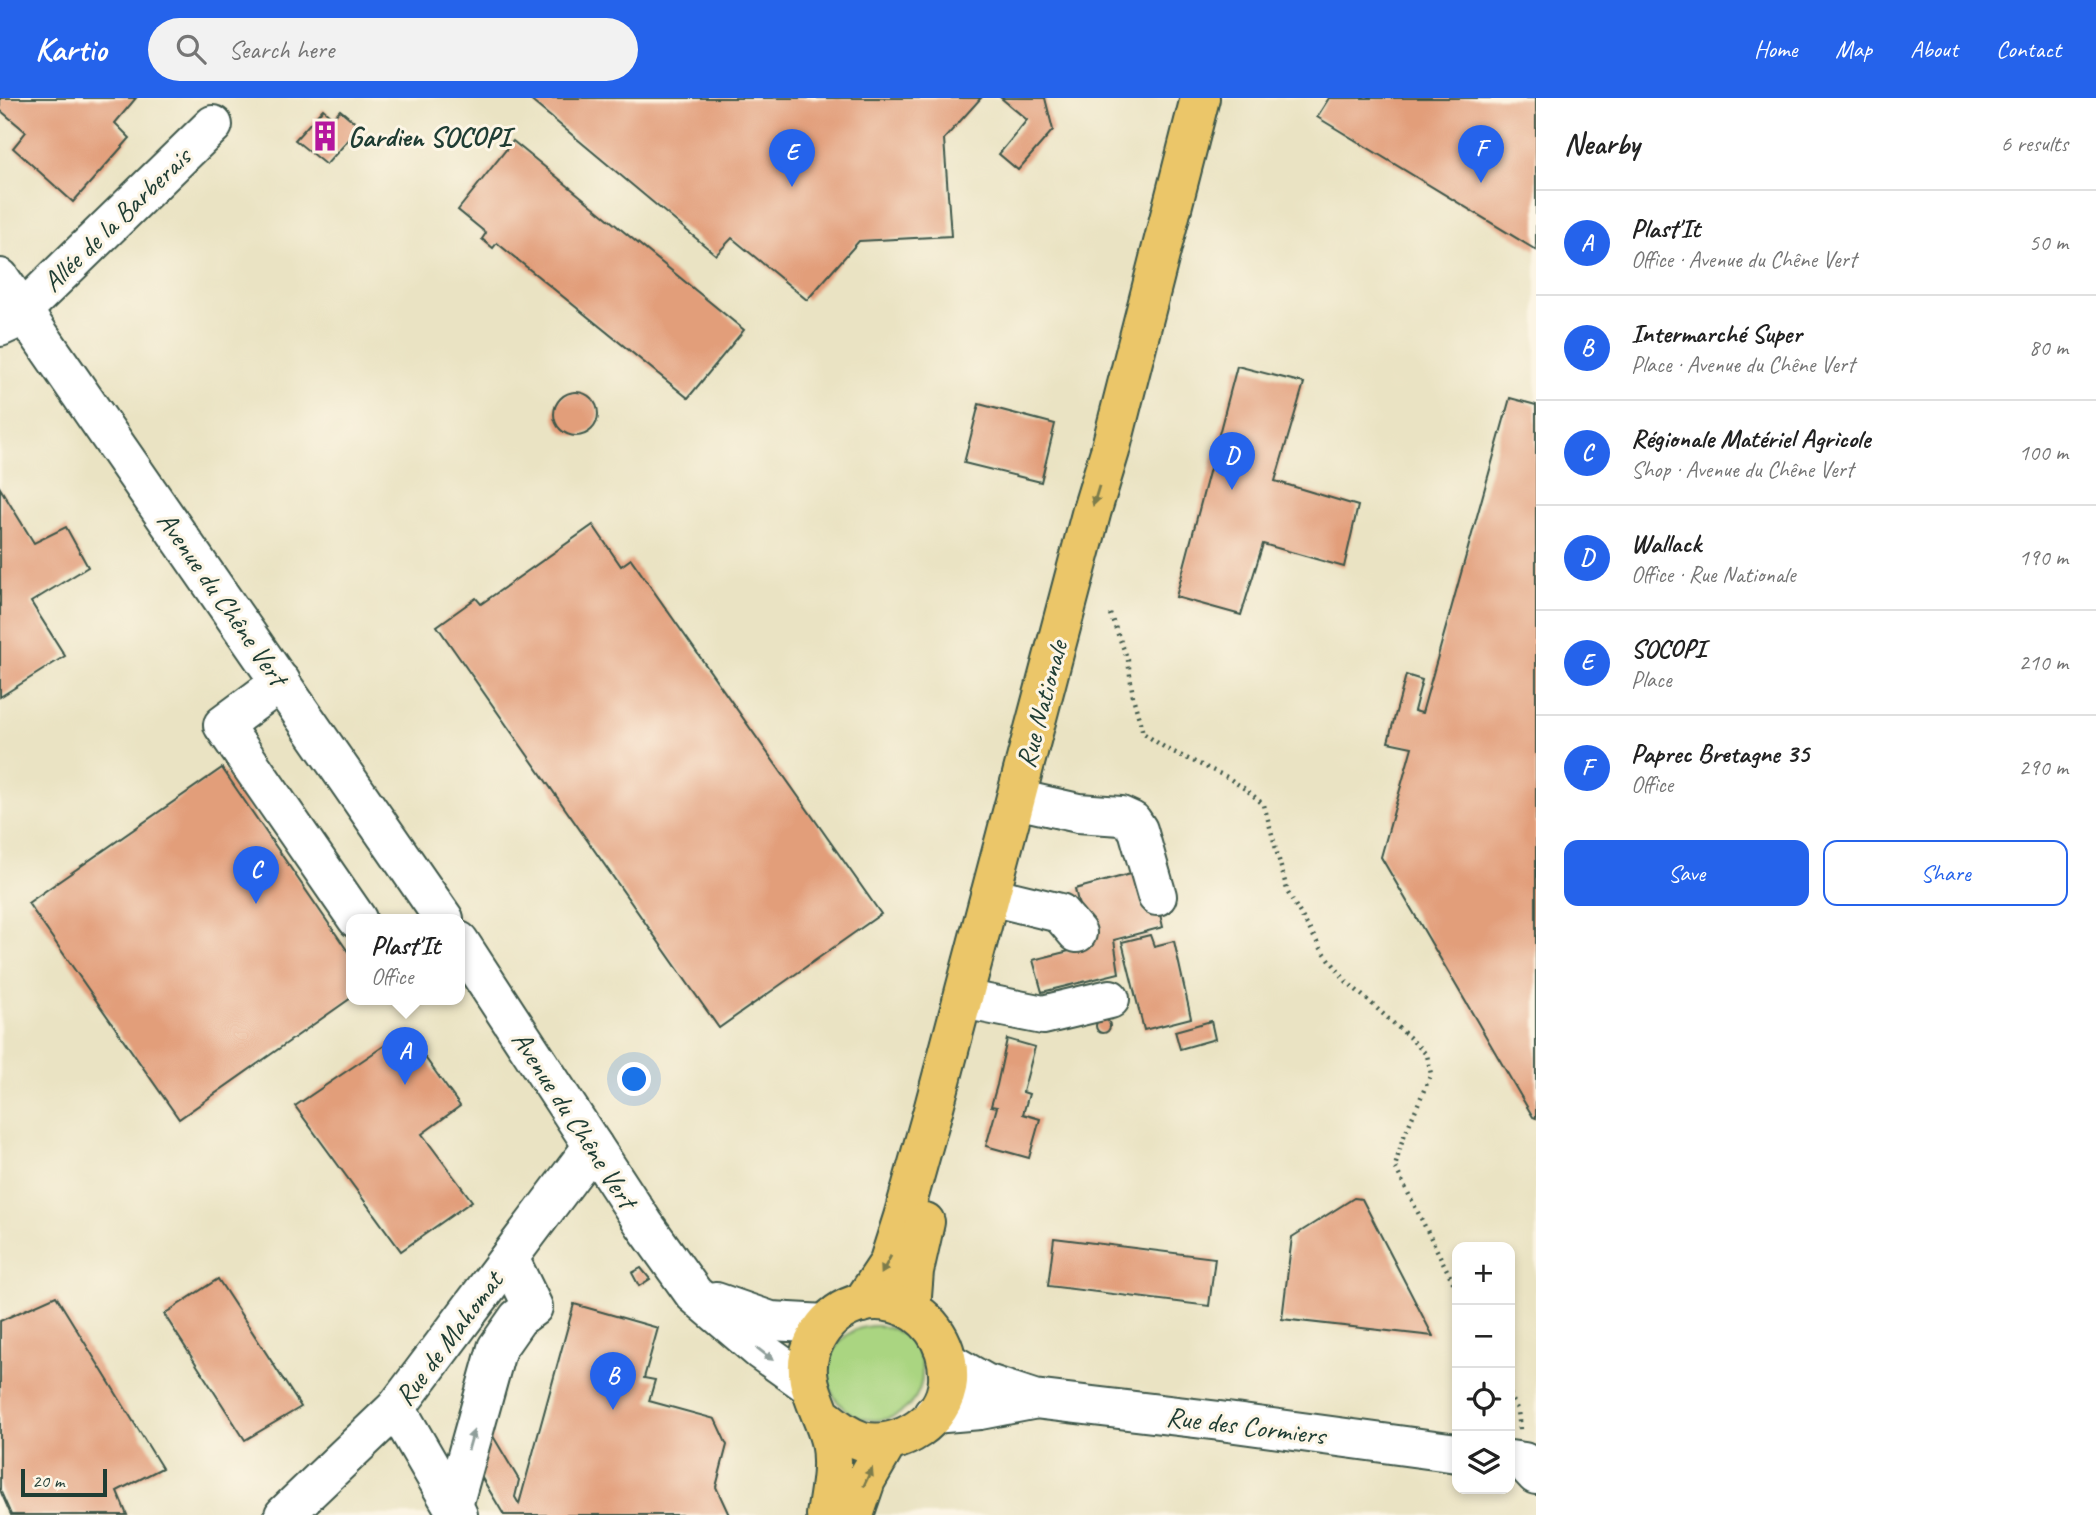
<!DOCTYPE html>
<html lang="en">
<head>
<meta charset="utf-8">
<style>
  :root { --surface:#fff; --page:#f2f2f2; --text:#222; --muted:#767676; --line:#e0e0e0; --accent:#2563eb }
  body { margin:0; font-family:Caveat,sans-serif; background:var(--page); color:var(--text) }
  .controls { position:absolute; right:21px; bottom:21px; display:grid; overflow:hidden; border-radius:14px; box-shadow:0 4px 10px #0003 }
  .controls button { width:63px; height:63px; display:grid; place-items:center; padding:0; border:0; border-bottom:2px solid var(--line); background:var(--surface); color:var(--text); font:35px sans-serif }
  .scale { position:absolute; left:21px; bottom:18px; width:86px; box-sizing:border-box; padding-left:7px; border:4px solid #1f3d34; border-top:0; font-size:19px; line-height:24px; white-space:nowrap; color:#1f3d34; -webkit-text-stroke:5px #fcf5e5; paint-order:stroke }
  .you { position:absolute; left:635px; top:982px; width:24px; height:24px; margin:-18px; border:5px solid #fff; border-radius:50%; background:#1a73e8; box-shadow:0 0 0 10px #1a73e833 }
  .badge { display:grid; place-items:center; width:46px; height:46px; border-radius:50%; background:var(--accent); color:#fff; font-size:23px; font-weight:700 }
  .pin { position:absolute; translate:-50% -58px; filter:drop-shadow(0 2px 4px #0008) }
  .pin::after { content:''; position:absolute; top:37px; width:24px; height:21px; background:inherit; clip-path:polygon(0 0,100% 0,50% 100%) }
  .popup { position:absolute; left:346px; top:816px; width:119px; height:91px; box-sizing:border-box; display:grid; place-content:center; border-radius:14px; background:var(--surface); filter:drop-shadow(0 2px 5px #0005); font-size:23px; white-space:nowrap; color:var(--muted) }
  .popup b { font-size:26px; color:var(--text) }
  .popup::after { content:''; position:absolute; left:50%; top:100%; margin-left:-14px; border:14px solid transparent; border-top-color:var(--surface) }
  .list { margin:0; padding:0; list-style:none }
  h2 { display:flex; justify-content:space-between; align-items:center; height:91px; margin:0; padding:0 28px; font-size:30px }
  h2 small { font-size:23px; font-weight:400; color:var(--muted) }
  .list li { display:grid; grid-template-columns:46px 1fr auto; gap:21px; align-items:center; box-sizing:border-box; height:105px; padding:0 28px; border-top:2px solid var(--line) }
  .list b { display:block; font-size:26px; white-space:nowrap }
  .list p { margin:0; font-size:23px; white-space:nowrap; color:var(--muted) }
  .list em { font-size:23px; font-style:normal; color:var(--muted) }
  .actions { display:flex; gap:14px; padding:21px 28px }
  .actions a { flex:1; padding:16px 0; border:2px solid var(--accent); border-radius:14px; text-align:center; font-size:24px; color:var(--accent) }
  .actions .main { background:var(--accent); color:#fff }
  .icon { flex:none; width:38px; height:38px; fill:none; stroke:currentColor; stroke-width:2; stroke-linecap:round; stroke-linejoin:round }
  .map { position:relative; flex:none; width:1536px; height:1417px; overflow:hidden }
  header { display:flex; align-items:center; gap:42px; box-sizing:border-box; height:98px; padding:0 35px; background:var(--accent); color:#fff }
  header strong { font-size:33px }
  nav { display:flex; gap:38px; margin-inline-start:auto; font-size:24px }
  .search { width:490px; height:63px; background:var(--page); display:flex; align-items:center; gap:18px; box-sizing:border-box; padding:0 24px; border-radius:38px; color:var(--muted); font-size:26px }
  main { display:flex }
  aside { flex:1; background:var(--surface) }
  .map>svg:first-child { display:block }
  .green { fill:#aad581; stroke:#64895a; stroke-width:2 }
  .building { fill:#e29e7a }
  .lines { fill:none; stroke-linecap:round; stroke-linejoin:round }
  .minor-casing { stroke:#3d5649; stroke-width:42 }
  .major-casing { stroke:#3d5649; stroke-width:42 }
  .path { stroke:#3d5649; stroke-width:4.5; stroke-dasharray:2 5; stroke-linecap:butt }
  .minor { stroke:#fff; stroke-width:38 }
  .major { stroke:#ebc669; stroke-width:38 }
  .oneway { fill:#7b7b4c }
  .oneway2 { fill:#8f9e9a }
  .labels { text-anchor:middle; stroke-width:6; stroke-linejoin:round; paint-order:stroke }
  .poi-label { font-size:28px; font-weight:bold; fill:#1f3d34; stroke:#fcf5e5; text-anchor:start }
  .street-label { font-size:28px; fill:#1f3d34; stroke:#fcf5e5 }
</style>
</head>
<body>
<header>
<strong>Kartio</strong>
<div class="search"><svg class="icon" aria-label="search" viewBox="0 0 24 24"><circle cx="10" cy="10" r="6"/><path d="M15 15l6 6"/></svg>Search here</div>
<nav><a>Home</a><a>Map</a><a>About</a><a>Contact</a></nav>
</header>
<main>
<div class="map">
<svg width="1536" height="1417" viewBox="0 0 1536 1417">
  <rect width="100%" height="100%" fill="#fcf5e5"/>
  <filter id="ink" filterUnits="userSpaceOnUse"><feTurbulence type="fractalNoise" baseFrequency=".0143" numOctaves="2"/><feDisplacementMap in="SourceGraphic" scale="14" xChannelSelector="R" yChannelSelector="G"/><feConvolveMatrix kernelMatrix="1 2 1 2 8 2 1 2 1" color-interpolation-filters="sRGB"/></filter>
  <filter id="wash" filterUnits="userSpaceOnUse"><feTurbulence type="fractalNoise" baseFrequency=".00686" numOctaves="4" result="noise"/><feDisplacementMap in="SourceGraphic" scale="28" xChannelSelector="R" yChannelSelector="G"/><feGaussianBlur stdDeviation="1.57" result="paint"/><feColorMatrix in="noise" values="0 0 0 0 0 0 0 0 0 0 0 0 0 0 0 0 0 1.4 0 .05"/><feComposite in="paint" operator="in"/></filter>
  <g filter="url(#wash)">
    <rect width="100%" height="100%" fill="#eae3c3"/>
    <circle class="green" cx="875" cy="1275" r="47"/>
    <g id="blocks">
      <g class="building">
        <path d="M0,0H136L115,25L130,40L73,104L13,50L26,34L0,12Z"/>
        <path d="M528,0H981L944,41L951,138L859,143L807,202L732,140L716,157Z"/>
        <path d="M1001,0H1045L1053,32L1018,72L999,56L1027,22Z"/>
        <path d="M1329,0H1536V152L1317,19Z"/>
        <path d="M323,11L333,20L340,12L363,31L357,40L353,37L326,67L295,42Z"/>
        <path d="M513,43L744,232L688,300L497,145L493,150L482,141L486,135L458,112Z"/>
        <path d="M1237,268L1304,285L1275,383L1358,408L1344,469L1263,446L1241,517L1176,499Z"/>
        <circle cx="576" cy="316" r="22"/>
        <path d="M1510,300L1536,307V1020L1533,1019L1381,759L1412,649L1388,644L1406,577L1422,582L1414,613L1422,615Z"/>
        <path d="M979,306L1055,326L1041,384L964,365Z"/>
        <path d="M0,390L34,445L66,429L88,469L31,504L65,558L0,599Z"/>
        <path d="M593,427L621,468L631,461L881,816L719,930L437,528L476,500L481,506Z"/>
        <path d="M222,670L351,858V900L179,1021L28,805Z"/>
        <path d="M1134,775L1145,814L1159,812L1163,829L1114,842L1119,875L1042,894L1033,862L1081,850L1087,843L1075,791Z"/>
        <path d="M1150,837L1154,848L1174,843L1191,920L1144,932L1122,844Z"/>
        <circle cx="1103" cy="928" r="7"/>
        <path d="M1211,923L1215,941L1180,951L1175,933Z"/>
        <path d="M406,933L460,1008L422,1036L472,1103L401,1153L295,1008Z"/>
        <path d="M1007,941L1035,949L1023,994L1029,996L1023,1016L1040,1021L1029,1060L986,1048L997,1009L991,1008L997,987Z"/>
        <path d="M1354,1100L1362,1101L1433,1238L1282,1221L1292,1139Z"/>
        <path d="M1054,1140L1215,1160L1209,1208L1048,1188Z"/>
        <path d="M641,1170L650,1181L639,1188L632,1175Z"/>
        <path d="M218,1181L301,1309L245,1342L164,1216Z"/>
        <path d="M56,1198L162,1370L117,1393L127,1417H11L0,1392V1223Z"/>
        <path d="M574,1206L658,1230L644,1280L655,1282L649,1303L715,1321L727,1347L716,1389L729,1417H504L479,1375L490,1333L519,1382L515,1399L519,1406Z"/>
      </g>
    </g>
  </g>
  <g filter="url(#ink)">
    <use href="#blocks" fill-opacity="0" stroke="#3d5649" stroke-width="2"/>
    <g class="lines">
      <g class="minor-casing">
        <g id="minor">
          <path d="M0,180L444,821"/>
          <path d="M0,229L26,217L23,212L213,27"/>
          <path d="M281,584L223,627L357,821"/>
          <path d="M1016,701L1078,715L1121,718L1132,723L1138,732L1157,798"/>
          <path d="M990,798L1060,815L1077,835"/>
          <path d="M459,843L644,1126L694,1196L761,1253L810,1288"/>
          <path d="M963,901L1043,917L1110,901"/>
          <path d="M716,1204L771,1223L826,1226"/>
          <path d="M948,1264L985,1285L1034,1301L1220,1323L1457,1355"/>
          <path d="M396,1310L458,1417"/>
          <path d="M933,1316L980,1312L1032,1302"/>
          <path d="M1510,1362L1524,1364L1536,1377"/>
          <path d="M453,1408L497,1250L518,1220L533,1209L509,1160"/>
          <path d="M284,1417L396,1310L593,1048"/>
        </g>
      </g>
      <g class="major-casing">
        <g id="major">
          <path d="M862,1205L888,1166L903,1119L934,1009L1092,412L1110,353L1200,0"/>
          <path d="M911,1211L914,1173L925,1124"/>
          <path d="M822,1318C835,1328 846,1338 862,1343C900,1352 945,1322 948,1283C952,1199 846,1172 813,1247C797,1281 822,1310 830,1343C835,1368 830,1392 826,1417"/>
          <path d="M854,1417L866,1382L888,1344"/>
        </g>
      </g>
      <g class="path">
        <path d="M1110,516L1128,562L1133,599L1143,635L1167,651L1227,679L1248,693L1264,707L1288,795L1320,849L1346,883L1409,939L1427,957L1431,976L1402,1043L1395,1069L1457,1192"/>
        <path d="M1510,1296L1518,1313L1520,1332"/>
      </g>
      <use href="#minor" class="minor"/>
      <use href="#major" class="major"/>
    </g>
    <defs><path id="oneway-solid" d="M-6-.8H1V-3.2L6.5 0L1 3.2V.8H-6Z" transform="scale(1.75)"/></defs>
    <g class="oneway">
      <use href="#oneway-solid" transform="translate(1096 398) rotate(107)"/>
      <use href="#oneway-solid" transform="translate(886 1167) rotate(118)"/>
      <use href="#oneway-solid" transform="translate(868 1379) rotate(-65)"/>
    </g>
    <g class="oneway2">
      <use href="#oneway-solid" transform="translate(765 1256) rotate(38)"/>
      <use href="#oneway-solid" transform="translate(471 1342) rotate(-74)"/>
    </g>
  </g>
  <defs>
    <g id="building-bare" transform="scale(2.415)"><path d="M-4-6H4V6H1V3H-1V6H-4ZM-2.5-4.3h1.7v1.8h-1.7ZM.8-4.3h1.7v1.8H.8ZM-2.5-1h1.7V.8h-1.7ZM.8-1h1.7V.8H.8Z" fill="#b5179e" stroke="#fcf5e5" stroke-width="2.5" paint-order="stroke"/></g>
  </defs>
  <g fill-rule="evenodd">
    <use href="#building-bare" x="325" y="38"/>
  </g>
  <g class="labels">
    <g class="poi-label">
      <text x="348" y="48">Gardien SOCOPI</text>
    </g>
    <g class="street-label">
      <text transform="translate(116 121) rotate(-44)" y="10">Allée de la Barberais</text>
      <text transform="translate(223 500) rotate(55)" y="10">Avenue du Chêne Vert</text>
      <text transform="translate(1041 606) rotate(-75)" y="10">Rue Nationale</text>
      <text transform="translate(575 1021) rotate(57)" y="10">Avenue du Chêne Vert</text>
      <text transform="translate(448 1240) rotate(-53)" y="10">Rue de Mahomat</text>
      <text transform="translate(1246 1327) rotate(7)" y="10">Rue des Cormiers</text>
    </g>
  </g>
</svg>
<div class="controls">
<button>+</button>
<button>−</button>
<button><svg class="icon" aria-label="locate" viewBox="0 0 24 24"><circle cx="12" cy="12" r="6"/><path d="M12 2v4M12 18v4M2 12h4M18 12h4"/></svg></button>
<button><svg class="icon" aria-label="layers" viewBox="0 0 24 24"><path d="M12 4l9 5-9 5-9-5zM3 14l9 5 9-5"/></svg></button>
</div>
<div class="scale">20 m</div>
<div class="you"></div>
<div class="pin badge" style="left:405px;top:987px">A</div>
<div class="popup"><b>Plast'It</b>Office</div>
<div class="pin badge" style="left:613px;top:1312px">B</div>
<div class="pin badge" style="left:256px;top:806px">C</div>
<div class="pin badge" style="left:1232px;top:392px">D</div>
<div class="pin badge" style="left:792px;top:89px">E</div>
<div class="pin badge" style="left:1481px;top:85px">F</div>
</div>
<aside>
<h2>Nearby<small>6 results</small></h2>
<ul class="list">
<li><span class="badge">A</span><div><b>Plast'It</b><p>Office · Avenue du Chêne Vert</p></div><em>50 m</em></li>
<li><span class="badge">B</span><div><b>Intermarché Super</b><p>Place · Avenue du Chêne Vert</p></div><em>80 m</em></li>
<li><span class="badge">C</span><div><b>Régionale Matériel Agricole</b><p>Shop · Avenue du Chêne Vert</p></div><em>100 m</em></li>
<li><span class="badge">D</span><div><b>Wallack</b><p>Office · Rue Nationale</p></div><em>190 m</em></li>
<li><span class="badge">E</span><div><b>SOCOPI</b><p>Place</p></div><em>210 m</em></li>
<li><span class="badge">F</span><div><b>Paprec Bretagne 35</b><p>Office</p></div><em>290 m</em></li>
</ul>
<div class="actions"><a class="main">Save</a><a>Share</a></div>
</aside>
</main>
</body>
</html>
